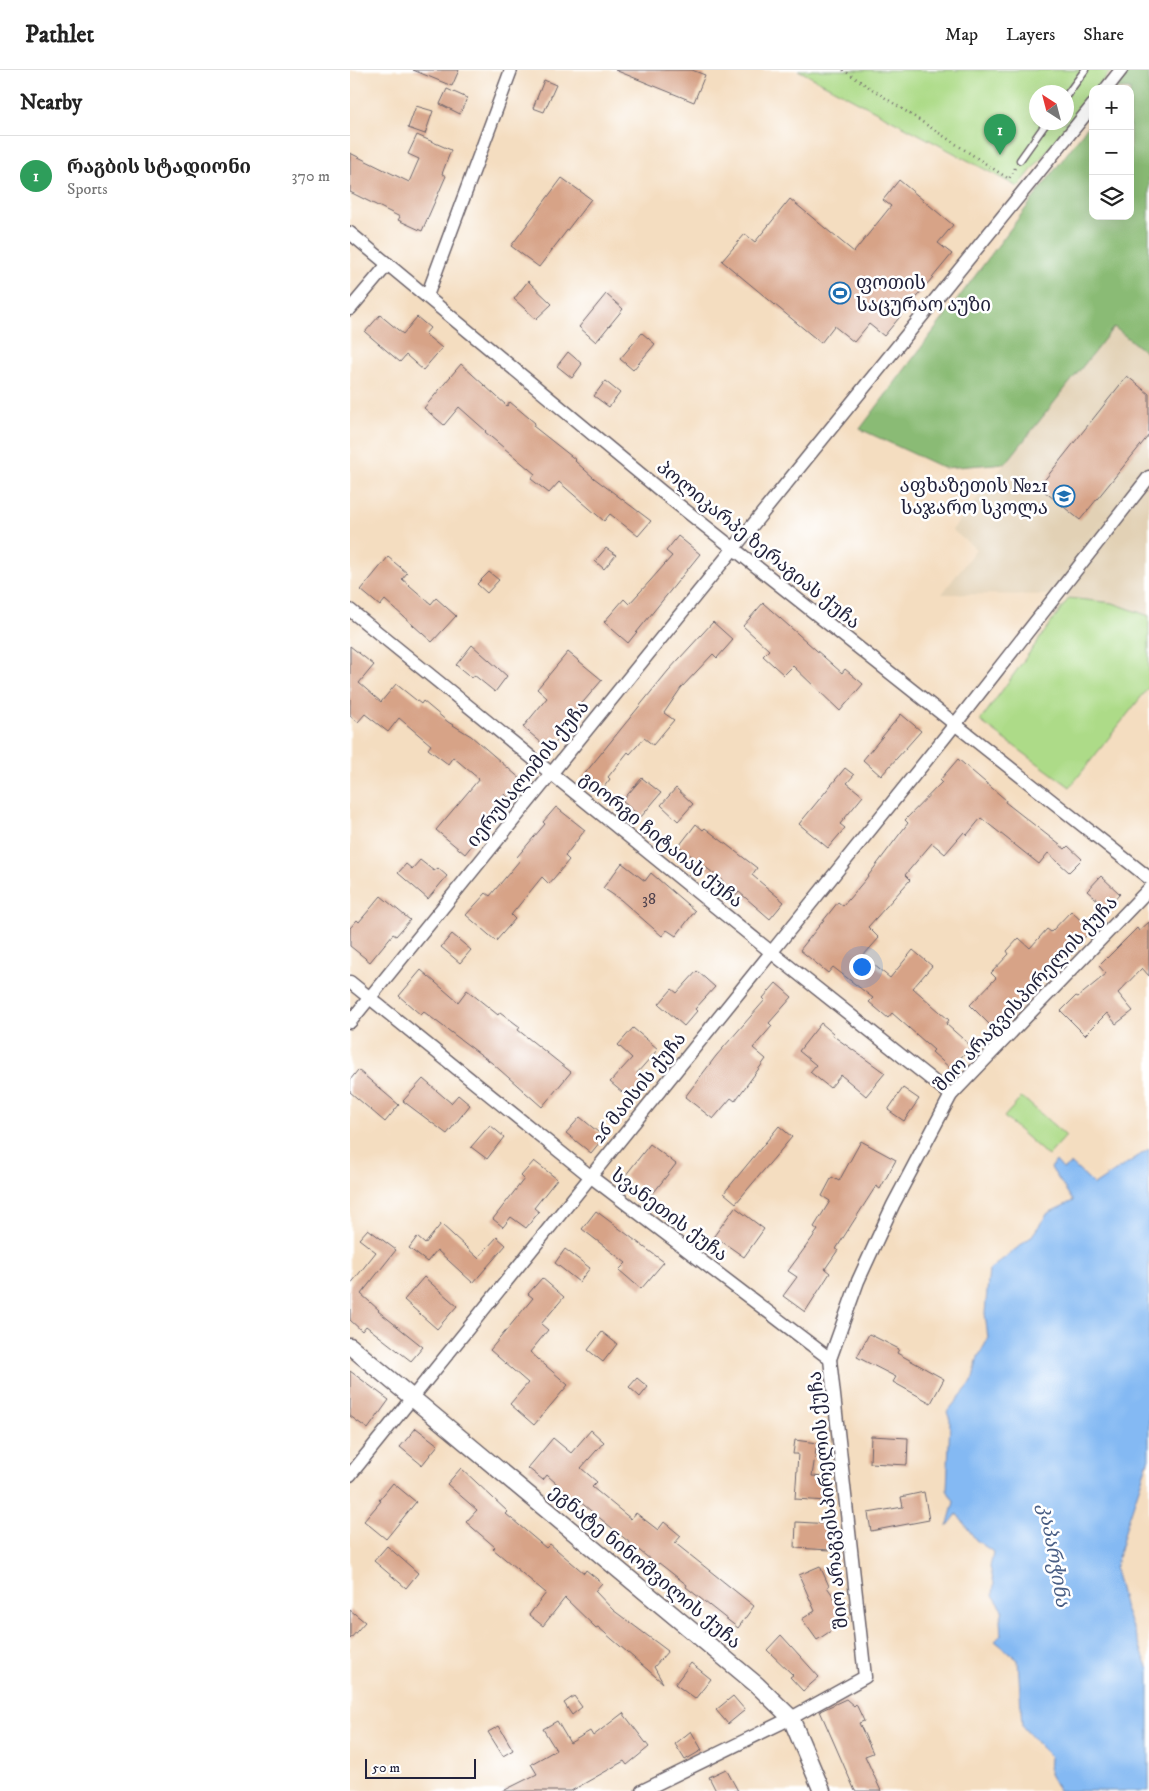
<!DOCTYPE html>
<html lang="en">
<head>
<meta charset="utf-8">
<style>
  :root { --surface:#fff; --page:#f2f2f2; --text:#222; --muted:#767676; --line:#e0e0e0; --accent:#7c3aed }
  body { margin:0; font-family:"IM FELL DW Pica","Noto Serif Georgian",serif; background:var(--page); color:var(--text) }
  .controls { position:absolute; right:15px; top:15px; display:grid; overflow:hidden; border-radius:10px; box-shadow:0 5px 20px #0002 }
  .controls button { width:45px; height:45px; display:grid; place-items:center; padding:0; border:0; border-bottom:1px solid var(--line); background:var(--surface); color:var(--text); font:25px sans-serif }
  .compass { position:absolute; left:679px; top:15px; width:45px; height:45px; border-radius:50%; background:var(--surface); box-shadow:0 5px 20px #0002; rotate:324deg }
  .scale { position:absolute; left:15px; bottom:12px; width:111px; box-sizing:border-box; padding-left:5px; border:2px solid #22223b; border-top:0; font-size:14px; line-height:18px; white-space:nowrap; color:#22223b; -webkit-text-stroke:4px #fff; paint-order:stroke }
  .you { position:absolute; left:511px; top:896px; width:18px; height:18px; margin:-12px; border:4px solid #fff; border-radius:50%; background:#1a73e8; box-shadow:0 0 0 8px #1a73e833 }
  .badge { display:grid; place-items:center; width:32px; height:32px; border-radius:50%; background:var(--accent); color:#fff; font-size:16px; font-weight:700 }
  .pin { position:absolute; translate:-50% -41px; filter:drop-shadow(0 1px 2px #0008) }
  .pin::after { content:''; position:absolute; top:26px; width:18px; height:15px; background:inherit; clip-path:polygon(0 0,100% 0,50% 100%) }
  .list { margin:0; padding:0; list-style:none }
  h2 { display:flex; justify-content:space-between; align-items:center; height:65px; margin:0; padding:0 20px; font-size:21px }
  h2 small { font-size:16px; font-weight:400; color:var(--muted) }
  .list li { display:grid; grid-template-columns:32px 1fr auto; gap:15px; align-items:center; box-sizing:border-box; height:80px; padding:0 20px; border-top:1px solid var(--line) }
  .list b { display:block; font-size:19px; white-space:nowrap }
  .list p { margin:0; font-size:16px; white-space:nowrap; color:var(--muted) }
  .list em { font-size:16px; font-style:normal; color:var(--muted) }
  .icon { flex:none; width:28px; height:28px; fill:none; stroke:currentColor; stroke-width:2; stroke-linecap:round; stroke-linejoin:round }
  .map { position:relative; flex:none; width:799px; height:1721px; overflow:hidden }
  header { display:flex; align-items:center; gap:30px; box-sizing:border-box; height:70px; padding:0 25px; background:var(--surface); border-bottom:1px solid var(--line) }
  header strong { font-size:24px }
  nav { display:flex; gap:28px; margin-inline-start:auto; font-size:18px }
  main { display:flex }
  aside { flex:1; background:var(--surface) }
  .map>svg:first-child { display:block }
  .built { fill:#e2d1b5 }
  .green { fill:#addb88; stroke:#687e62; fill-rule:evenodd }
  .forest { fill:#8abb74; stroke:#566e58 }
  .water { fill:#84b9f3; stroke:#536e97 }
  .building { fill:#d7a387 }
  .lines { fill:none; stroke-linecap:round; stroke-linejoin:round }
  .service-casing { stroke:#6c636a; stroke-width:9 }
  .minor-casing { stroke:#6c636a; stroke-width:15 }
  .tertiary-casing { stroke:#6c636a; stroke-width:19 }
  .path { stroke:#6c636a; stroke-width:2.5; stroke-dasharray:1 4; stroke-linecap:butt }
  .service { stroke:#fff; stroke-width:6 }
  .minor { stroke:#fff; stroke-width:12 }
  .tertiary { stroke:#fff; stroke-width:16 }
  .labels { text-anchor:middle; stroke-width:5; stroke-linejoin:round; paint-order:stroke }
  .number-label { font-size:16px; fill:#4f424e }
  .poi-label { font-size:19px; fill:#22223b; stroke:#fff; text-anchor:start }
  .street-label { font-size:19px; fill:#22223b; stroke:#fff }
  .water-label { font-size:20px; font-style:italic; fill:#495e85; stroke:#fff }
</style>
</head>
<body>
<header>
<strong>Pathlet</strong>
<nav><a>Map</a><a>Layers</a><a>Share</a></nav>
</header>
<main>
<aside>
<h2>Nearby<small></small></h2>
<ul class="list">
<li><span class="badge" style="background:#2e9e5b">1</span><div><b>რაგბის სტადიონი</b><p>Sports</p></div><em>370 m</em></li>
</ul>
</aside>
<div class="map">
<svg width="799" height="1721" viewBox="0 0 799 1721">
  <rect width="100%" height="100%" fill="#fff"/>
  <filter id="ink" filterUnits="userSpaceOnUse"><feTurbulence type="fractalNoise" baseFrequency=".02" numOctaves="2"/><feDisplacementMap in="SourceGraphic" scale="10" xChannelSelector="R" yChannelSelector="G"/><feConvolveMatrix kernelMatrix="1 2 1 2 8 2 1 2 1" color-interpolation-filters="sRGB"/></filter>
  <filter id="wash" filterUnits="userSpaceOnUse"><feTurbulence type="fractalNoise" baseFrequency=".0096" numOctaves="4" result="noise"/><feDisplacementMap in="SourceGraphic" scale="20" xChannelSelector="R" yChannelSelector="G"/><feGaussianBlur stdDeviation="1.12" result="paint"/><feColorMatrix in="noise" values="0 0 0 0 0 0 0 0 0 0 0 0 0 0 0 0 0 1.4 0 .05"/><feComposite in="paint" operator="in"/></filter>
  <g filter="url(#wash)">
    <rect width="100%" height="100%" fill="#f4ddc0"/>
    <path class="built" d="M764,257L799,285V546L763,533L707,525L592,524L626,479L602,460Z"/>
    <g class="green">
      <path d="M448,0H762L746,19H743V23L668,117ZM686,22H716V52H686Z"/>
      <path d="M719,528L763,533L799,546V617L720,717L630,651Z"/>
      <path d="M672,1027L716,1066L698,1086L654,1047Z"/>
    </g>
    <path class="forest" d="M779,0H799V285L764,257L656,393L594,398L510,359L743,49V146H780V19H765Z"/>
    <path class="water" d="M799,1079V1388L777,1454L765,1499L775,1539L799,1600V1721H709L699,1704L700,1687L672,1656L668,1590L645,1571L651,1565L650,1550L653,1540L643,1525L644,1513L640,1497L643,1482L626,1470L607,1444L597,1457L604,1432L597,1420L600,1350L597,1342L622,1312L628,1287L638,1269L635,1243L639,1200L681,1167L698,1143L723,1131L701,1098L706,1091L713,1099L722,1094L744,1115Z"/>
    <g id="blocks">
      <g class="building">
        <path d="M63,0H109L102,16Z"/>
        <path d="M265,0H342L355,5L344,32Z"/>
        <path d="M194,10L206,15L194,42L183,38Z"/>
        <path d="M97,19L117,28L110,44L90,34Z"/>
        <path d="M66,36L83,41L75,64L58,58Z"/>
        <path d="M67,65L101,80L92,104L96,106L72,161L48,150L50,147L0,122V83L59,112L69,89L58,84Z"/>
        <path d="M212,108L241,129L189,197L161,176Z"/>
        <path d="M549,110L603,155L588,173L602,184L534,266L519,254L504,272L484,256L471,273L372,191L395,164L405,172L440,129L504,182L541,136L533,130Z"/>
        <path d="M178,211L202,234L186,249L164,229Z"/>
        <path d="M256,224L273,239L246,272L229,257Z"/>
        <path d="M30,245L53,264L67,247L80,258L75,264L92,278L73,300L56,285L50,292L15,262Z"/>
        <path d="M292,263L305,274L283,300L270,289Z"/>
        <path d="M218,282L232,294L222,308L207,296Z"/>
        <path d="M111,294L157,336L160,332L185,353L183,356L226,390L225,391L244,408L301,451L288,466L260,444L254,451L209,412L199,423L181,409L185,404L135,362L136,361L109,337L94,355L74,338Z"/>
        <path d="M777,306L799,324V365L730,450L689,417Z"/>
        <path d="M255,311L270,323L259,337L244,326Z"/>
        <path d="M328,466L350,484L278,573L254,552L274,529L279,534L300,511L322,486L316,481Z"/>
        <path d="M256,478L266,485L254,499L245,491Z"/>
        <path d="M38,487L57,503L52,509L81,534L86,528L106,546L82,572L35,530L30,536L11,520Z"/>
        <path d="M139,502L149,510L137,523L127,514Z"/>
        <path d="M413,533L492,603L495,599L513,614L490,641L443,596L434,605L413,586L419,580L393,556Z"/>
        <path d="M363,552L383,570L367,588L363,584L331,618L314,643L324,650L303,675L294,668L280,684L278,682L258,707L260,709L250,722L232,707L318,601Z"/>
        <path d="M122,575L157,606L145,622L124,605L122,608L106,595Z"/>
        <path d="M0,576L24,595L9,613L31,632L46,614L71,634L73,631L98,652L121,666L173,711L159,728L155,724L126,760L131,764L115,784L86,760L129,709L103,687L98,694L78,679L81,675L49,648L38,662L15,644L8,652L0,646Z"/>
        <path d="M218,582L252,610L210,659L214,662L200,680L173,657L197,628L187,619Z"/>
        <path d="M551,644L571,661L531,706L513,690Z"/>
        <path d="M608,689L656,730L655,732L715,779L718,776L732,789L719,802L698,783L689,794L631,748L617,765L614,762L595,784L582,773L555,805L560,810L518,857L529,868L513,886L540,908L563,880L582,896L563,918L599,950L596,954L621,976L601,999L582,982L584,980L542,943L538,948L519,932L523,928L483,897L478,903L450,880L488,832L493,836L515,810L558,753L555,750L592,712L590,710Z"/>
        <path d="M495,698L504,705L497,713L513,726L490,754L495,758L478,778L449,754Z"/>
        <path d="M292,708L311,723L291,747L272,731Z"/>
        <path d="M326,718L343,734L328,751L311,735Z"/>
        <path d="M206,737L235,760L215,786L219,790L199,814L192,807L161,845L165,849L146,871L116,845L136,823L140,826L170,790L167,787L195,754L193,752Z"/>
        <path d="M346,754L353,760L355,758L407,798L402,805L434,832L420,849L389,822L386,826L371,814L373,811L329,776Z"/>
        <path d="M70,790L84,801L88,798L97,806L78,829L48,803L56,794L62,799Z"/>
        <path d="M272,793L295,811L301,803L345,841L326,866L317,860L312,866L271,830L253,818Z"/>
        <path d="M751,806L770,824L757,838L737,821Z"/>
        <path d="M31,826L60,850L46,866L43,864L20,892L0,876V858L7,850L9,852Z"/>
        <path d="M721,841L741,860L709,897L705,893L670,930L668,929L641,956L620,935L646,908L641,903L659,884L657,881L669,868L680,878L697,859L701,862Z"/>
        <path d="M799,852V906L792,898L768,923L783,941L766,954L757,943L735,965L711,941L726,926L728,927L756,904L749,896L787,858L789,861Z"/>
        <path d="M102,864L121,880L110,893L91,877Z"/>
        <path d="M71,900L108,932L117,920L148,945L150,942L170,957L168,960L221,1002L192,1037L142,993L74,942L71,945L49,926Z"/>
        <path d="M347,901L365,917L345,939L347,941L334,956L309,934L322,919L327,923Z"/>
        <path d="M426,913L442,927L419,953L422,956L403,978L416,989L385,1031L381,1028L363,1049L335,1027L366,986L415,930L413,928Z"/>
        <path d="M471,953L483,963L482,965L535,1003L516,1026L491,1005L480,1018L460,1002L466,995L449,981Z"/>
        <path d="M283,958L308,979L287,1003L295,1010L279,1028L260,1012L282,988L268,975Z"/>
        <path d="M8,1000L49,1035L35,1052L0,1022V1010Z"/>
        <path d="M73,1009L101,1033L108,1025L120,1035L97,1064L53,1031Z"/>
        <path d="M553,1018L569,1029L554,1051L538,1040Z"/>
        <path d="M230,1047L254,1067L241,1083L216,1063Z"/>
        <path d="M140,1055L154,1067L137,1089L121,1077Z"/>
        <path d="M429,1056L442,1067L386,1133L374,1123Z"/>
        <path d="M511,1071L546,1090L530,1119L526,1116L486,1179L488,1180L475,1199L480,1203L455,1242L433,1226L447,1207L438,1201L468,1160L464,1157L480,1131L472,1126L482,1107L489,1111Z"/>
        <path d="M300,1074L326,1094L301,1126L275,1106Z"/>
        <path d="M184,1091L207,1109L184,1138L189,1142L176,1158L161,1147L153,1157L143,1149L174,1109L171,1106Z"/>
        <path d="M385,1137L414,1159L394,1187L364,1166Z"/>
        <path d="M246,1141L314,1192L291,1219L269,1200L276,1193L232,1159Z"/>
        <path d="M91,1154L128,1188L147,1167L156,1175L123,1213L87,1180L77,1192L59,1178L67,1167L75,1174Z"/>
        <path d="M18,1159L46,1180L11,1224L29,1240L28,1241L73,1277L61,1291L16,1256L12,1261L0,1250V1215L26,1182L9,1169Z"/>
        <path d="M215,1179L240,1198L229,1212L205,1193Z"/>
        <path d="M74,1207L107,1236L87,1259L54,1230Z"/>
        <path d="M192,1208L214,1227L191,1254L198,1260L180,1282L218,1315L184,1355L160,1334L178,1313L140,1280L183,1228L178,1224Z"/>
        <path d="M252,1262L267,1274L253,1292L238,1280Z"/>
        <path d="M519,1264L549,1279L547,1283L594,1309L581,1333L543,1312L546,1307L507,1287Z"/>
        <path d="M0,1301L39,1330L18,1359L0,1346Z"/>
        <path d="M287,1308L298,1317L290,1327L279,1317Z"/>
        <path d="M66,1358L88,1375L72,1395L50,1377Z"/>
        <path d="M241,1360L254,1372L231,1398L247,1412L242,1417L281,1449L286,1443L308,1460L314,1452L331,1466L325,1473L404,1536L388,1558L336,1517L337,1515L309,1493L307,1495L229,1431L228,1433L197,1405L193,1410L178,1398L203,1368L221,1383Z"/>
        <path d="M521,1366L558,1368L557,1395L520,1393Z"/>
        <path d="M445,1370L467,1373L462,1406L478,1407L477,1431L445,1429L448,1384H443Z"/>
        <path d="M111,1398L158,1442L156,1444L196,1478L200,1474L234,1503L236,1500L252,1513L245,1521L263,1540L318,1581L304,1597L313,1613L248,1557L246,1558L215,1528L193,1556L179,1545L196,1523L143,1479L145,1477L116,1452L127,1440L97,1414Z"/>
        <path d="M43,1413L66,1432L36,1469L14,1451L31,1431L29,1430Z"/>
        <path d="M574,1422L579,1450L521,1461L518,1443L553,1437L551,1427Z"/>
        <path d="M446,1452L481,1454L480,1480L445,1478Z"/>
        <path d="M37,1476L68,1503L56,1518L24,1491Z"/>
        <path d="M470,1496L479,1516L477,1517L499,1549L467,1570L452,1549L465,1541L449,1505Z"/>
        <path d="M0,1540L15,1552L0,1569Z"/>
        <path d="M431,1565L469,1607L453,1621L440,1607L443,1605L417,1580Z"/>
        <path d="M341,1593L361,1609L345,1629L325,1614Z"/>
        <path d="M224,1626L232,1637L222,1645L214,1633Z"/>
        <path d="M383,1626L395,1640L378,1654L366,1640Z"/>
        <path d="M496,1629L504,1636L506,1634L514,1651L509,1653L523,1683L515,1686L531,1721H505L470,1641Z"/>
        <path d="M273,1643L299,1677L277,1695L274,1691L221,1721H153L187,1704L181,1694L206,1680L193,1659L207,1651L220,1673L240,1661L243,1666Z"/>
        <path d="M149,1656L163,1680L153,1686L138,1662Z"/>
        <path d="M341,1661L352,1680L335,1690L325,1674Z"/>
        <path d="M376,1699L388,1721H366L359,1707Z"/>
      </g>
    </g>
  </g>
  <g filter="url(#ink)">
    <use href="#blocks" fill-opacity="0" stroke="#6c636a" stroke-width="1"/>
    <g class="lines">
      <g class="service-casing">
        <g id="service">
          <path d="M716,26L735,0"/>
          <path d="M670,90L697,52"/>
        </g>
      </g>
      <g class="minor-casing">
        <g id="minor">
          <path d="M756,19L771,0"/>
          <path d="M0,163L311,421L799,808"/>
          <path d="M77,226L161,0"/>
          <path d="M0,239L38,194"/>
          <path d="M0,540L421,882L601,1025"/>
          <path d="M0,912L240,1106L480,1289"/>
          <path d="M0,952L743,35"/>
          <path d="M0,1405L595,667L799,407"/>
          <path d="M292,1721L441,1648L515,1607L480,1289L508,1211L543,1135L601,1025L799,819"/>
        </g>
      </g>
      <g class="tertiary-casing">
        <path id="tertiary" d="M0,1276L407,1615L441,1648L472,1721"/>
      </g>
      <path class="path" d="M493,0L659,109L665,98"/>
      <use href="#service" class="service"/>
      <use href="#minor" class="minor"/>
      <use href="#tertiary" class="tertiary"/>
    </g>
  </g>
  <defs>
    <g id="stadium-ring" transform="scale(1.125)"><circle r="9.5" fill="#fff" stroke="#1f6fb2" stroke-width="1.5"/><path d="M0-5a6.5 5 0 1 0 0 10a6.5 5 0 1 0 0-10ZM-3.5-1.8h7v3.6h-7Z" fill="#1f6fb2"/></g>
    <g id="school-ring" transform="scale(1.125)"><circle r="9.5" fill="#fff" stroke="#1f6fb2" stroke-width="1.5"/><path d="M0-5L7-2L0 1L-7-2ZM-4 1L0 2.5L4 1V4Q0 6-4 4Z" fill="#1f6fb2"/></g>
  </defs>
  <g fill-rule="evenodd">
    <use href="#stadium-ring" x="490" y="223"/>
    <use href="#school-ring" x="714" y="426"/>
  </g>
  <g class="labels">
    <g class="number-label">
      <text x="299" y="834">38</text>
    </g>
    <g class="poi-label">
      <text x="506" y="219">ფოთის<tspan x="506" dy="22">საცურაო აუზი</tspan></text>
      <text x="698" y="422" text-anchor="end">აფხაზეთის №21<tspan x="698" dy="22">საჯარო სკოლა</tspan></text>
    </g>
    <g class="street-label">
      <text transform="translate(409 474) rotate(39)" y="7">პოლიკარპე ზერაგიას ქუჩა</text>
      <text transform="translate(177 703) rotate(-51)" y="7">იერუსალიმის ქუჩა</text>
      <text transform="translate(312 769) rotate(39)" y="7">გიორგი ჩიტაიას ქუჩა</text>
      <text transform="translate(675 923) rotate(-47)" y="7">შიო არაგვისპირელის ქუჩა</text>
      <text transform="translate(288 1017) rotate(-51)" y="7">26 მაისის ქუჩა</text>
      <text transform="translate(320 1144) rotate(37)" y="7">სვანეთის ქუჩა</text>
      <text transform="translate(477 1430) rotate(-96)" y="7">შიო არაგვისპირელის ქუჩა</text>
      <text transform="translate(296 1496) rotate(40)" y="7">ეგნატე ნინოშვილის ქუჩა</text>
    </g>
    <g class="water-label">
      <text transform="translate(705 1485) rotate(80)" y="7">კაპარჭინა</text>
    </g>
  </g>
</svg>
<div class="controls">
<button>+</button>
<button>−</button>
<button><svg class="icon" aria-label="layers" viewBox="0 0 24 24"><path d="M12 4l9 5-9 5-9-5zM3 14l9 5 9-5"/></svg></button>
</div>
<svg class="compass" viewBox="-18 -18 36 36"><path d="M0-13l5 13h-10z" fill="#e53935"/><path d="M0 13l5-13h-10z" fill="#767676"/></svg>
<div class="scale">50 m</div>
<div class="you"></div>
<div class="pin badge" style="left:650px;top:85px;background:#2e9e5b">1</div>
</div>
</main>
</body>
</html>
